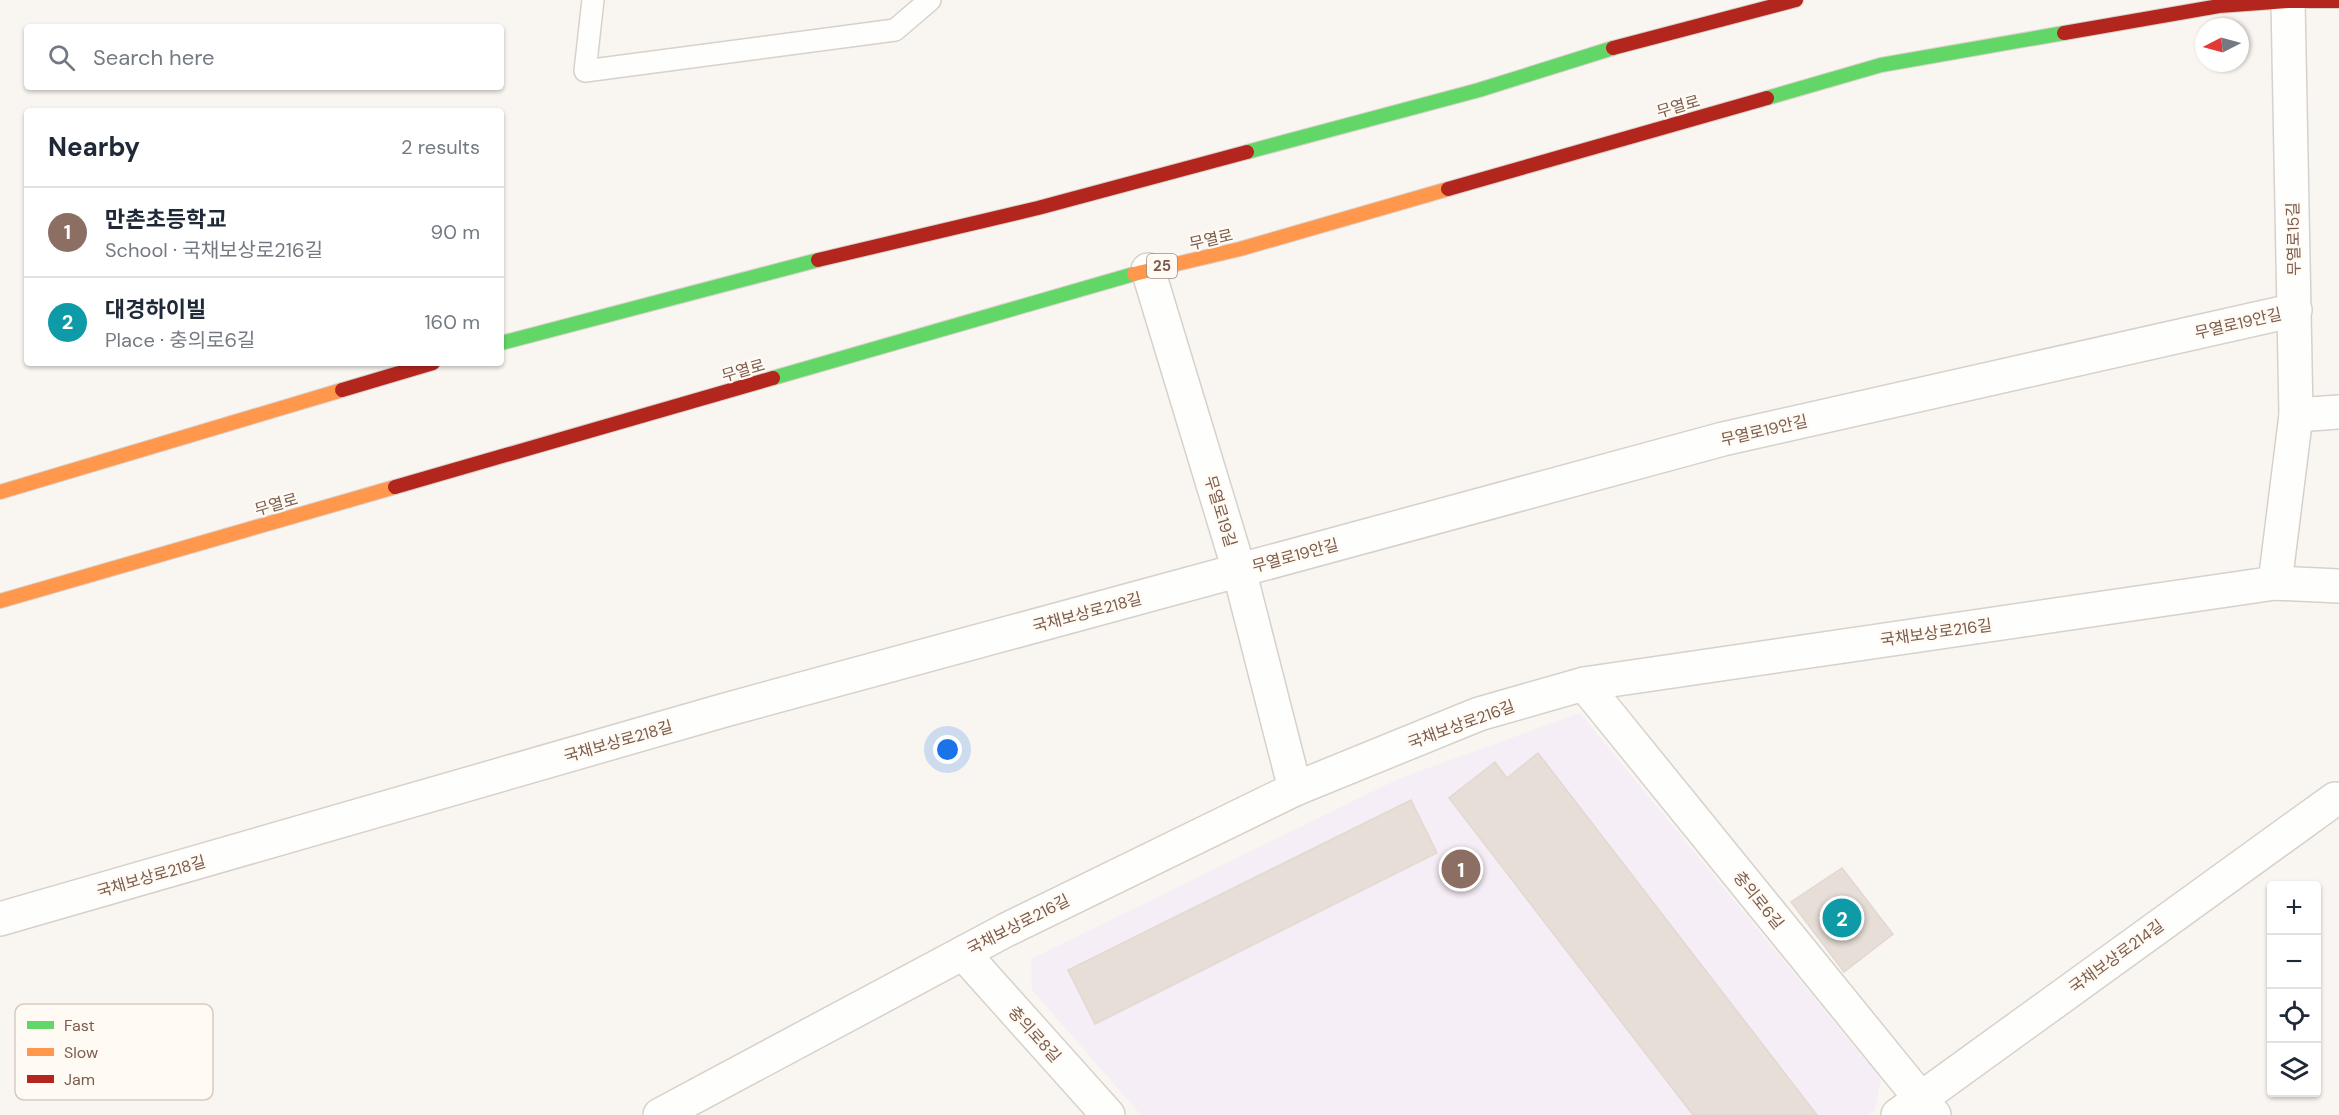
<!DOCTYPE html>
<html lang="en">
<head>
<meta charset="utf-8">
<style>
  :root { --surface:#fff; --page:#f2f2f3; --text:#1f2937; --muted:#747a83; --line:#e0e1e3; --accent:#0f766e }
  body { margin:0; font-family:"DM Sans","Noto Sans KR",sans-serif; background:var(--page); color:var(--text) }
  .controls { position:absolute; right:18px; bottom:18px; display:grid; overflow:hidden; border-radius:6px; box-shadow:0 2px 4px #0004 }
  .controls button { width:54px; height:54px; display:grid; place-items:center; padding:0; border:0; border-bottom:2px solid var(--line); background:var(--surface); color:var(--text); font:30px sans-serif }
  .compass { position:absolute; left:2195px; top:18px; width:54px; height:54px; border-radius:50%; background:var(--surface); box-shadow:0 2px 4px #0004; rotate:264deg }
  .you { position:absolute; left:948px; top:750px; width:21px; height:21px; margin:-15px; border:4px solid #fff; border-radius:50%; background:#1a73e8; box-shadow:0 0 0 9px #1a73e833 }
  .badge { display:grid; place-items:center; width:39px; height:39px; border-radius:50%; background:var(--accent); color:#fff; font-size:20px; font-weight:700 }
  .pin { position:absolute; translate:-50% -50%; border:3px solid #fff; box-shadow:0 2px 6px #0006 }
  .list { margin:0; padding:0; list-style:none }
  h2 { display:flex; justify-content:space-between; align-items:center; height:78px; margin:0; padding:0 24px; font-size:26px }
  h2 small { font-size:20px; font-weight:400; color:var(--muted) }
  .list li { display:grid; grid-template-columns:39px 1fr auto; gap:18px; align-items:center; box-sizing:border-box; height:90px; padding:0 24px; border-top:2px solid var(--line) }
  .list b { display:block; font-size:22px; white-space:nowrap }
  .list p { margin:0; font-size:20px; white-space:nowrap; color:var(--muted) }
  .list em { font-size:20px; font-style:normal; color:var(--muted) }
  .icon { flex:none; width:33px; height:33px; fill:none; stroke:currentColor; stroke-width:2; stroke-linecap:round; stroke-linejoin:round }
  .map { position:relative; flex:none; width:2339px; height:1115px; overflow:hidden }
  .search { position:absolute; background:var(--surface); box-shadow:0 2px 4px #0004; left:24px; top:24px; width:480px; height:66px; display:flex; align-items:center; gap:15px; box-sizing:border-box; padding:0 21px; border-radius:6px; color:var(--muted); font-size:22px }
  .panel { position:absolute; background:var(--surface); box-shadow:0 2px 4px #0004; left:24px; top:108px; width:480px; height:258px; border-radius:6px }
  .map>svg:first-child { display:block }
  .education { fill:#f6eef6 }
  .building { fill:#e6ded7; stroke:#e2d8d2; stroke-width:1.5 }
  .lines { fill:none; stroke-linecap:round; stroke-linejoin:round }
  .lane-casing { stroke:#d7d1cb; stroke-width:24 }
  .street-casing { stroke:#d7d1cb; stroke-width:36 }
  .fast-casing { stroke:#dad1cc; stroke-width:16 }
  .slow-casing { stroke:#dad1cc; stroke-width:16 }
  .jam-casing { stroke:#dad1cc; stroke-width:16 }
  .lane { stroke:#fefefd; stroke-width:21 }
  .street { stroke:#fefefd; stroke-width:33 }
  .fast { stroke:#63d668; stroke-width:14 }
  .slow { stroke:#ff974d; stroke-width:14 }
  .jam { stroke:#b3261e; stroke-width:14 }
  .labels { text-anchor:middle; stroke-width:4.5; stroke-linejoin:round; paint-order:stroke }
  .shield { fill:#fffaf3; stroke:#a28b7f; stroke-width:1.5 }
  .shield-label { font-size:15px; font-weight:bold; fill:#7a5c4d }
  .street-label { font-size:16px; fill:#7a5c4d; stroke:#fffaf3 }
  .key { fill:#fffaf3; stroke:#d7cbc1; stroke-width:1.5 }
  .key-label { font-size:16px; fill:#7a5c4d }
</style>
</head>
<body>
<div class="map">
<svg width="2339" height="1115" viewBox="0 0 2339 1115">
  <rect width="100%" height="100%" fill="#f9f5f0"/>
  <path class="education" d="M1580,713L1881,1079L1875,1110L1868,1115H1141L1032,990L1031,959L1398,779Z"/>
  <g class="building">
    <path d="M1538,753L1817,1115H1693L1449,798L1495,762L1507,778Z"/>
    <path d="M1411,800L1437,853L1095,1024L1068,970Z"/>
    <path d="M1842,868L1893,934L1844,972L1791,902Z"/>
  </g>
  <g class="lines">
    <g class="lane-casing">
      <path id="lane" d="M593,0L585,71L895,30L930,0"/>
    </g>
    <g class="street-casing">
      <g id="street">
        <path d="M1148,270L1239,570L1295,789"/>
        <path d="M2296,415L2339,412"/>
        <path d="M2275,583L2296,415L2288,1"/>
        <path d="M1584,684L1934,1115"/>
        <path d="M0,919L725,710L1723,439L2295,310"/>
        <path d="M963,953L1108,1115"/>
        <path d="M660,1115L1006,930L1295,789L1479,714L1584,684L2275,583L2339,586"/>
        <path d="M1898,1115L2335,799"/>
      </g>
    </g>
    <g class="fast-casing">
      <g id="fast">
        <path d="M1767,98L1881,65L2064,33"/>
        <path d="M1247,152L1479,90L1613,48"/>
        <path d="M501,343L818,260"/>
        <path d="M773,378L1134,274"/>
      </g>
    </g>
    <g class="slow-casing">
      <g id="slow">
        <path d="M1134,274L1240,249L1448,189"/>
        <path d="M0,492L342,390"/>
        <path d="M0,601L395,487"/>
      </g>
    </g>
    <g class="jam-casing">
      <g id="jam">
        <path d="M2064,33L2219,6L2288,1H2339"/>
        <path d="M1613,48L1796,0"/>
        <path d="M1448,189L1767,98"/>
        <path d="M818,260L1038,208L1247,152"/>
        <path d="M342,390L433,363"/>
        <path d="M395,487L773,378"/>
      </g>
    </g>
    <use href="#lane" class="lane"/>
    <use href="#street" class="street"/>
    <use href="#fast" class="fast"/>
    <use href="#slow" class="slow"/>
    <use href="#jam" class="jam"/>
  </g>
  <g class="labels">
    <rect class="shield" x="1147" y="254" width="30" height="24" rx="4.5"/>
    <g class="shield-label">
      <text x="1162" y="271">25</text>
    </g>
    <g class="street-label">
      <text transform="translate(1678 106) rotate(-16)" y="6">무열로</text>
      <text transform="translate(1211 239) rotate(-13)" y="6">무열로</text>
      <text transform="translate(2293 239) rotate(-91)" y="6">무열로15길</text>
      <text transform="translate(2238 323) rotate(-13)" y="6">무열로19안길</text>
      <text transform="translate(743 370) rotate(-16)" y="6">무열로</text>
      <text transform="translate(1764 430) rotate(-13)" y="6">무열로19안길</text>
      <text transform="translate(276 504) rotate(-16)" y="6">무열로</text>
      <text transform="translate(1221 511) rotate(73)" y="6">무열로19길</text>
      <text transform="translate(1295 555) rotate(-15)" y="6">무열로19안길</text>
      <text transform="translate(1087 612) rotate(-15)" y="6">국채보상로218길</text>
      <text transform="translate(1936 632) rotate(-8)" y="6">국채보상로216길</text>
      <text transform="translate(1461 724) rotate(-20)" y="6">국채보상로216길</text>
      <text transform="translate(618 741) rotate(-16)" y="6">국채보상로218길</text>
      <text transform="translate(151 876) rotate(-16)" y="6">국채보상로218길</text>
      <text transform="translate(1759 900) rotate(51)" y="6">충의로6길</text>
      <text transform="translate(1018 924) rotate(-27)" y="6">국채보상로216길</text>
      <text transform="translate(2116 956) rotate(-36)" y="6">국채보상로214길</text>
      <text transform="translate(1035 1034) rotate(48)" y="6">충의로8길</text>
    </g>
  </g>
  <rect x="15" y="1004" width="198" height="96" rx="9" class="key"/>
  <rect x="27" y="1021" width="27" height="8" fill="#63d668"/>
  <rect x="27" y="1048" width="27" height="8" fill="#ff974d"/>
  <rect x="27" y="1075" width="27" height="8" fill="#b3261e"/>
  <g class="key-label">
    <text x="64" y="1031">Fast</text>
    <text x="64" y="1058">Slow</text>
    <text x="64" y="1085">Jam</text>
  </g>
</svg>
<div class="controls">
<button>+</button>
<button>−</button>
<button><svg class="icon" aria-label="locate" viewBox="0 0 24 24"><circle cx="12" cy="12" r="6"/><path d="M12 2v4M12 18v4M2 12h4M18 12h4"/></svg></button>
<button><svg class="icon" aria-label="layers" viewBox="0 0 24 24"><path d="M12 4l9 5-9 5-9-5zM3 14l9 5 9-5"/></svg></button>
</div>
<svg class="compass" viewBox="-18 -18 36 36"><path d="M0-13l5 13h-10z" fill="#e53935"/><path d="M0 13l5-13h-10z" fill="#747a83"/></svg>
<div class="you"></div>
<div class="pin badge" style="left:1461px;top:869px;background:#8d6e63">1</div>
<div class="pin badge" style="left:1842px;top:918px;background:#0f9aa8">2</div>
<div class="search"><svg class="icon" aria-label="search" viewBox="0 0 24 24"><circle cx="10" cy="10" r="6"/><path d="M15 15l6 6"/></svg>Search here</div>
<section class="panel">
<h2>Nearby<small>2 results</small></h2>
<ul class="list">
<li><span class="badge" style="background:#8d6e63">1</span><div><b>만촌초등학교</b><p>School · 국채보상로216길</p></div><em>90 m</em></li>
<li><span class="badge" style="background:#0f9aa8">2</span><div><b>대경하이빌</b><p>Place · 충의로6길</p></div><em>160 m</em></li>
</ul>
</section>
</div>
</body>
</html>
